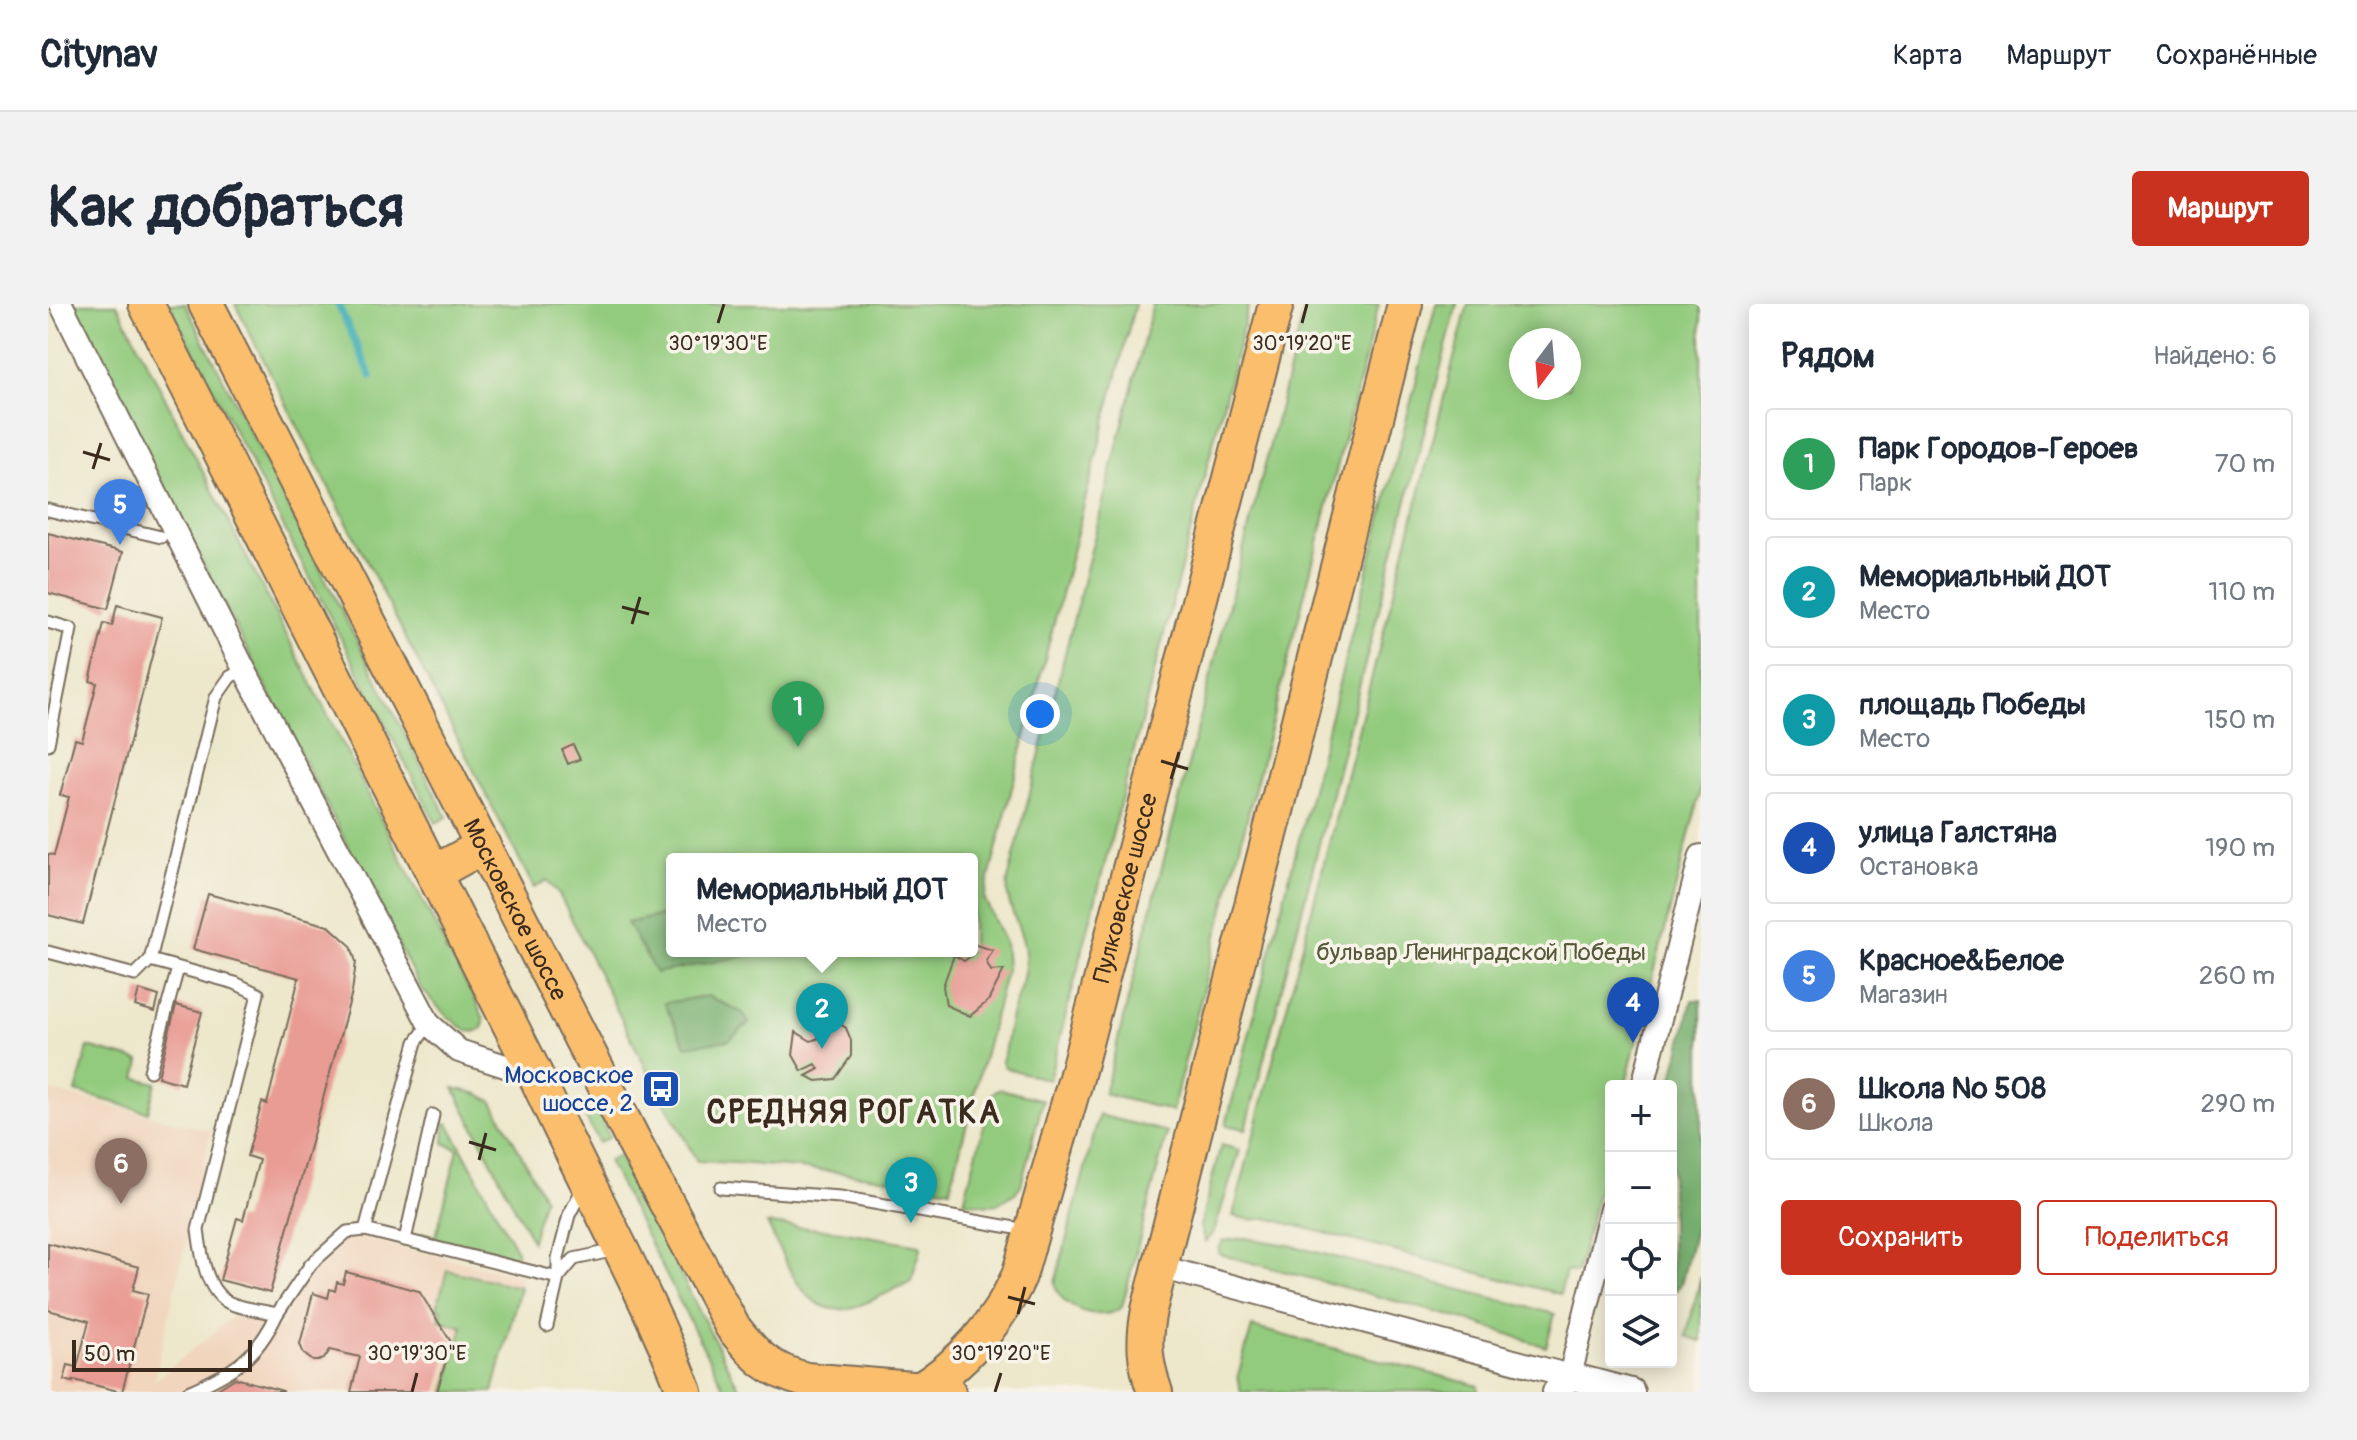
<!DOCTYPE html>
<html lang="ru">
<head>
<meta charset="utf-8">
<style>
  :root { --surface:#fff; --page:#f2f2f3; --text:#1f2937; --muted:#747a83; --line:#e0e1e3; --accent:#c8321e }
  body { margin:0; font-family:Pangolin,sans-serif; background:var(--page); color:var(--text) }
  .controls { position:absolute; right:24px; bottom:24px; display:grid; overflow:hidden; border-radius:8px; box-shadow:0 4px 20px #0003 }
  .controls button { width:72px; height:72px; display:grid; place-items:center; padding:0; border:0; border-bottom:2px solid var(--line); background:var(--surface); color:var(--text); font:40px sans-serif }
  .compass { position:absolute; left:1461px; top:24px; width:72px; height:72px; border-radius:50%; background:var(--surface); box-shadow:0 4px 20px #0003; rotate:196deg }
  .scale { position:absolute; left:24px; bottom:20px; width:180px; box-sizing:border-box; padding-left:8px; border:4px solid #3b2a1e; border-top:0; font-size:22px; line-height:28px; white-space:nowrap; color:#3b2a1e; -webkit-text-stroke:6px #f7f3e8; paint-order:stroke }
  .you { position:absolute; left:992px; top:410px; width:28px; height:28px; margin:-20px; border:6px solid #fff; border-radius:50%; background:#1a73e8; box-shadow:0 0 0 12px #1a73e833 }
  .badge { display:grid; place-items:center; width:52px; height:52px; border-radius:50%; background:var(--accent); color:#fff; font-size:26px; font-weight:700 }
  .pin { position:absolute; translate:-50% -66px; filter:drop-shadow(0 2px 4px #0008) }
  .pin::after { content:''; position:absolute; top:42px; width:28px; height:24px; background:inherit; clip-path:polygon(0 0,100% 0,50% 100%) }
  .popup { position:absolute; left:618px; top:549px; width:312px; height:104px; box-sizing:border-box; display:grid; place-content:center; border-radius:8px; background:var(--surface); filter:drop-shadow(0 2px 6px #0005); font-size:26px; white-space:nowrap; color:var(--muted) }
  .popup b { font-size:30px; color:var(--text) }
  .popup::after { content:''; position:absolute; left:50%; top:100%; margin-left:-16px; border:16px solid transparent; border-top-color:var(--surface) }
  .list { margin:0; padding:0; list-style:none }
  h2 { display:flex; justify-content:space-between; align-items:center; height:104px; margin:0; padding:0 32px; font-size:34px }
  h2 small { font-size:26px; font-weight:400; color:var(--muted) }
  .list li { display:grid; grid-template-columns:52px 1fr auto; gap:24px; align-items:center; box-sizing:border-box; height:112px; margin:0 16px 16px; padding:0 16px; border:2px solid var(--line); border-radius:8px }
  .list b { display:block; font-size:30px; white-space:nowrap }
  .list p { margin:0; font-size:26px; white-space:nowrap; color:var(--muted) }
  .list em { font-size:26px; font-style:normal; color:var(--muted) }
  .actions { display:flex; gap:16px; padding:24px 32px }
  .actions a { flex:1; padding:18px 0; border:2px solid var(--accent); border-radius:8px; text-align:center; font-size:28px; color:var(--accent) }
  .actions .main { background:var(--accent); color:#fff }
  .icon { flex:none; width:44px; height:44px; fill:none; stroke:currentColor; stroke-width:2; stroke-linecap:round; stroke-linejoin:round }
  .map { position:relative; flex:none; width:1653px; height:1088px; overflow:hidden; border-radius:8px }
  header { display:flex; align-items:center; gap:48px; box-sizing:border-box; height:112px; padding:0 40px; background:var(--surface); border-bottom:2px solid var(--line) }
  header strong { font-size:38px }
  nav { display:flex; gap:44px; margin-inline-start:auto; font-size:28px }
  .intro { display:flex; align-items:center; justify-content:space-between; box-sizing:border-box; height:192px; padding:0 48px }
  h1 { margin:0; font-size:56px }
  .button { padding:20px 36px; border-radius:8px; background:var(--accent); color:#fff; font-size:28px; font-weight:700 }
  main { display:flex; gap:48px; padding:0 48px }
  aside { flex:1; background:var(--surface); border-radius:8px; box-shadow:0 4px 20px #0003 }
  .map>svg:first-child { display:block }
  .built { fill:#f1d5bd }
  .green { fill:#93cb7e; stroke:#677a4e; stroke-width:2; fill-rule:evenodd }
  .forest { fill:#76af6d; stroke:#586c46; stroke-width:2 }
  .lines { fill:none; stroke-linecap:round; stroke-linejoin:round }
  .stream { stroke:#3cadb5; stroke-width:7 }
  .building { fill:#e99c94 }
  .service-casing { stroke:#796c5b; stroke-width:15 }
  .minor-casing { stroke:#796c5b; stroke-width:26 }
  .tertiary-casing { stroke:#796c5b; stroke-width:30 }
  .primary-casing { stroke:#796c5b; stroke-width:38 }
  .service { stroke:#fff; stroke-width:11 }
  .minor { stroke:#fff; stroke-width:22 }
  .tertiary { stroke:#fff; stroke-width:26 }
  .primary { stroke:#fabe6d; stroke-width:34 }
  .ticks { fill:none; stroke:#3b2a1e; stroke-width:3 }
  .labels { text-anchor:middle; stroke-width:7; stroke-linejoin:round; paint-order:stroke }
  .street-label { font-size:24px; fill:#3b2a1e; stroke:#f7f3e8 }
  .park-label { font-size:24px; fill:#555a3b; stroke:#f7f3e8 }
  .transit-label { font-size:24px; fill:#164399; stroke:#f7f3e8; text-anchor:end }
  .district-label { font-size:32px; font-weight:bold; letter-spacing:2px; fill:#3b2a1e; stroke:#f7f3e8 }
  .ticks-label { font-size:20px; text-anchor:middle; fill:#3b2a1e; stroke:#f7f3e8; stroke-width:7; stroke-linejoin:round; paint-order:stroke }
</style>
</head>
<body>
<header>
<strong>Citynav</strong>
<nav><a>Карта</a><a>Маршрут</a><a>Сохранённые</a></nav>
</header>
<div class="intro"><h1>Как добраться</h1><a class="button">Маршрут</a></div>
<main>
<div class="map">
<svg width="1653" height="1088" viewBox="0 0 1653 1088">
  <rect width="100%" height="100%" fill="#f7f3e8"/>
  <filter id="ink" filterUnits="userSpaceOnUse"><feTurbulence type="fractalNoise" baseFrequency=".0125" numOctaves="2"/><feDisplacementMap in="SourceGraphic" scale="16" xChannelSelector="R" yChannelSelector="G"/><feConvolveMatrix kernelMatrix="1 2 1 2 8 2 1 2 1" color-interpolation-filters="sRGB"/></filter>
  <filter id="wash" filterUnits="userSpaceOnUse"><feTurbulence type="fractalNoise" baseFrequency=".006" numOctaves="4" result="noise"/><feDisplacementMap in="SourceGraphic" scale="32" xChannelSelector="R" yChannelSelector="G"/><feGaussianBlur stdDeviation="1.8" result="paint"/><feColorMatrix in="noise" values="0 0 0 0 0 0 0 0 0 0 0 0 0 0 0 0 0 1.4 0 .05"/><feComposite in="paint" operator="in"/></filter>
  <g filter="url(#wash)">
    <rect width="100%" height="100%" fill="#ede7cb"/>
    <path class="built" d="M0,786L163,827L106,1077L187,1011L234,1025L265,941L310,933L474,972L445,1088H0Z"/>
    <g class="green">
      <path d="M22,0H69L399,644L397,646L398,649L401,648C407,660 435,707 436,717C436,722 433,726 429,727C415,733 379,692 371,681Z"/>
      <path d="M121,0H137L399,513L388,519Z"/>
      <path d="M187,0H1087L936,594L957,639L959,663L902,885C818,869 735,861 649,857L599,766L512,592L499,576L486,584ZM624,555H924V647H624Z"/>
      <path d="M1105,0H1201L1001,776L958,764L954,758C957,746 959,732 961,721C964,698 980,677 977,648C975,622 956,604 960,576Z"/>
      <path d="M1258,0H1331L1124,807L1056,790Z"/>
      <path d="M1388,0H1409L1198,825L1178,821Z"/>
      <path d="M1420,0H1653V484L1577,782H1563V836L1529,969L1518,967L1512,990L1219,914L1204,916L1185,912ZM1521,36V84H1473V36Z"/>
      <path d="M40,743L92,757L88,774L108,779L100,808L28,788Z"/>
      <path d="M406,784L431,790L445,798L496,893L484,937Z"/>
      <path d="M952,785L995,796L973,881L967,889L949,900L940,901L916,897L944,790Z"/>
      <path d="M540,797L546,801L562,833L551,839L534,806L535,800Z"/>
      <path d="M1051,811L1119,828L1074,1003C1055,1020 1010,1005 1007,979Z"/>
      <path d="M400,819L469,947L467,953H457L373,933L375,929L388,932L410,845L396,839L397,820Z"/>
      <path d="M1173,841L1192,846L1166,928L1157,938L1152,922L1154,914Z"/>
      <path d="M571,851L693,1088H678L569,875L560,857Z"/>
      <path d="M719,920L793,927L872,941L873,945L863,977C845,986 826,997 806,1003C756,1019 738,955 719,920Z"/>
      <path d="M1196,934L1241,941L1507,1010L1498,1043L1422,1017L1171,950V945L1175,937Z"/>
      <path d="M399,966L472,983L445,1088H397L415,1023L391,1016L394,1005L389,1004Z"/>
      <path d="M1653,973V1037L1638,1032Z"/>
      <path d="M1204,1023L1431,1082V1087L1193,1088L1190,1071Z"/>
    </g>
    <g class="forest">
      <path d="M624,609V647H723L608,669L579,619Z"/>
      <path d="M660,692L695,709L701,719L681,736L638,742L616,699Z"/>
      <path d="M1644,696H1653V902L1633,980L1628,986L1623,987V782Z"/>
    </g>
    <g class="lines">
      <path class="stream" d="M290,0L323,72"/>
    </g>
    <g id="blocks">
      <g class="building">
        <path d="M0,229L75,248L60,305L0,289Z"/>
        <path d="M69,301L114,313L35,620L0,611V550L6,551L21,493L12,491L27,435L34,437L49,379L42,377L56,319L64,322Z"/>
        <path d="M525,441L532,455L520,460L514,446Z"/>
        <path d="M160,590L281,622L303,642L308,658L304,688L222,989L172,976L189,914L195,916L211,856L199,852L214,798L219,800L251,674L145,645Z"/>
        <path d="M924,640L945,646L938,657L943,667L956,666L940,697L922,712L898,701L895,682L906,651L916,657L923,652Z"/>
        <path d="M91,686L111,692L107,708L87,702Z"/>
        <path d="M128,701L154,708L135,780L110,773Z"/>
        <path d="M769,716H786L798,724L803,736V752L787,775L769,777L758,772L771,765L768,760L754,767L745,751L748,728L763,737L771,734Z"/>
        <path d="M0,939L91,963L85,986L100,990L74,1088L26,1076L25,1078L16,1076L20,1061L29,1063L41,1017L0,1006Z"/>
        <path d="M298,968L371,987L403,1038L389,1088H303L312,1053L282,1046L276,1055L270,1057H265L256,1050L252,1040L265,989L280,994L282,985L287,987L289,978L295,980Z"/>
        <path d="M187,1074L235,1087V1088H165Z"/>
      </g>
    </g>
  </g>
  <g filter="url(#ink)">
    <use href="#blocks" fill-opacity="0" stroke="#796c5b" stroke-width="2"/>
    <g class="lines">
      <g class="service-casing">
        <g id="service">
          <path d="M0,206L113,233"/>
          <path d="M0,318L23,325L0,440"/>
          <path d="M196,365L182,373L168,393L102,656L187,679L210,690L150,926C153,948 157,984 178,997C191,1005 214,1006 229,1010L263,960L299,928L317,926L510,974"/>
          <path d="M0,648L87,671L102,656"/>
          <path d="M102,767L130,664"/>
          <path d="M673,884L792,893L979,926"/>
          <path d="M317,926L368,738L381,720"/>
          <path d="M357,936L385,811"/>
          <path d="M510,974L526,955L568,946"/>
          <path d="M499,1022L510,974V954L521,911L536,882"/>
          <path d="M140,1088C184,1069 208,1055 229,1010"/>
        </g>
      </g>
      <g class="minor-casing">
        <g id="minor">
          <path d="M13,0L196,365L381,720L411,747L488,772"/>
          <path d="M1595,782L1653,552"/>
          <path d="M1112,963L1522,1072L1563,905"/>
        </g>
      </g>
      <g class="tertiary-casing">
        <path id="tertiary" d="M1508,1088L1522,1072L1583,1088"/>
      </g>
      <g class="primary-casing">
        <g id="primary">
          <path d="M98,0L488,772C536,878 595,979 637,1088"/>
          <path id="s1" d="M158,0L584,834L684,1022C707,1052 720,1066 758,1076L900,1088"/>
          <path d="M386,569L435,542"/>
          <path id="s2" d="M868,1088C913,1062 950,1019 971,972L1028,774L1228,0"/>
          <path d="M1107,1088C1096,1058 1095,1036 1101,1006L1357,0"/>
        </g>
      </g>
      <use href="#service" class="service"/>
      <use href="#minor" class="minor"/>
      <use href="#tertiary" class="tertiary"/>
      <use href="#primary" class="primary"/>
    </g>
  </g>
  <path class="ticks" d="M670,19L676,0M1254,19L1259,0M35,148L62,156M45,165L53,139M574,303L601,310M584,320L592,293M1113,457L1140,465M1123,475L1131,448M421,838L448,846M431,856L438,829M960,993L987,1000M970,1010L977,983M364,1088L369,1069M947,1088L953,1069"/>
  <defs>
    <g id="bus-square" transform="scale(2)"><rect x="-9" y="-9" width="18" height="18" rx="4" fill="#1a4fb4" stroke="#f7f3e8"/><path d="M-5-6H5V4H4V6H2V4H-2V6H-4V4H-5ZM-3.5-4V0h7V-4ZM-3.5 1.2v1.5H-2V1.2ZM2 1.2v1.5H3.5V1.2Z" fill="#fff"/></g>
  </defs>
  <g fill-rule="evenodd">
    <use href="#bus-square" x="613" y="785"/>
  </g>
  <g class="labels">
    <g class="street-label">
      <text dy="8" stroke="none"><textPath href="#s2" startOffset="560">Пулковское шоссе</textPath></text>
      <text dy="8" stroke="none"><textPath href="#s1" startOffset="680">Московское шоссе</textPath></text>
    </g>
    <g class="park-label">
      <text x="1433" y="656">бульвар Ленинградской Победы</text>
    </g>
    <g class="transit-label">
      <text x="585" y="779">Московское<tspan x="585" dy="28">шоссе, 2</tspan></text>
    </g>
    <g class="district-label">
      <text x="806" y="819">СРЕДНЯЯ РОГАТКА</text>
    </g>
  </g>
  <g class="ticks-label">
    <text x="670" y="46">30°19'30"E</text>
    <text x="1254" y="46">30°19'20"E</text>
    <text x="369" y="1056">30°19'30"E</text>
    <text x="953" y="1056">30°19'20"E</text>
  </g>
</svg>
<div class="controls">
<button>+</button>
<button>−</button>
<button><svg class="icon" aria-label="locate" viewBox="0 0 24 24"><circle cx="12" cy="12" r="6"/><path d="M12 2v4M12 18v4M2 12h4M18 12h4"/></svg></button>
<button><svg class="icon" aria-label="layers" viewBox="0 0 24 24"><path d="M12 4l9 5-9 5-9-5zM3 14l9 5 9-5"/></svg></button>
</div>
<svg class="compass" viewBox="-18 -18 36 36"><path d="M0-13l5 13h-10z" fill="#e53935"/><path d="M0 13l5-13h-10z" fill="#747a83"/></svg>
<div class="scale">50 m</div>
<div class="you"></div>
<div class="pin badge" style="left:750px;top:443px;background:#2e9e5b">1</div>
<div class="pin badge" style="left:774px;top:745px;background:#0f9aa8">2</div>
<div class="popup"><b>Мемориальный ДОТ</b>Место</div>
<div class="pin badge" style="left:863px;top:919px;background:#0f9aa8">3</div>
<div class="pin badge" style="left:1585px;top:739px;background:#1a4fb4">4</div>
<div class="pin badge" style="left:72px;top:241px;background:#3f7fe0">5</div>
<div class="pin badge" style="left:73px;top:900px;background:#8d6e63">6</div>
</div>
<aside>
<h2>Рядом<small>Найдено: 6</small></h2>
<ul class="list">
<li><span class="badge" style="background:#2e9e5b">1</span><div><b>Парк Городов-Героев</b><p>Парк</p></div><em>70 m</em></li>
<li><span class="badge" style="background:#0f9aa8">2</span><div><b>Мемориальный ДОТ</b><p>Место</p></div><em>110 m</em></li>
<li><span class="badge" style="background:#0f9aa8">3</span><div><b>площадь Победы</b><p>Место</p></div><em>150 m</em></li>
<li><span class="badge" style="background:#1a4fb4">4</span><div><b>улица Галстяна</b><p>Остановка</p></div><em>190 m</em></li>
<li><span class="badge" style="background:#3f7fe0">5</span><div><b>Красное&amp;Белое</b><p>Магазин</p></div><em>260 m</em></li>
<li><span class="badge" style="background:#8d6e63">6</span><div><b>Школа № 508</b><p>Школа</p></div><em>290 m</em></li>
</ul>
<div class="actions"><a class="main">Сохранить</a><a>Поделиться</a></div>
</aside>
</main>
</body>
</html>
